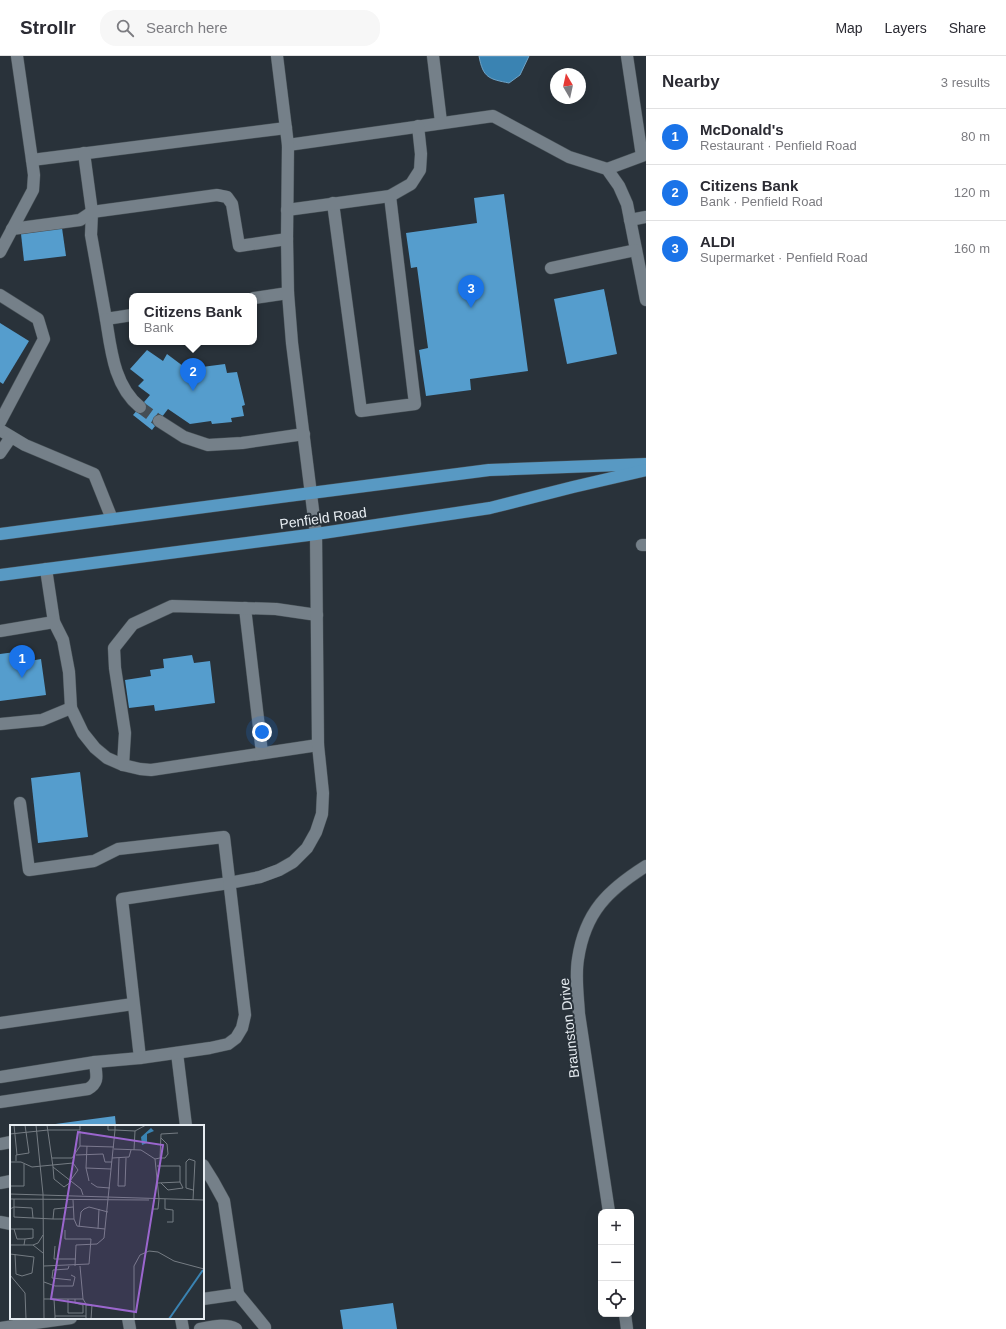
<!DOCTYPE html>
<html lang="en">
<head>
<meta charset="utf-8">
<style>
  :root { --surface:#fff; --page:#f7f7f7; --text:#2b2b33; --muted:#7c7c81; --line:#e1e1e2; --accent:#1a73e8 }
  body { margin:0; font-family:Arial,sans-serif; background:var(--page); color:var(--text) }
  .controls { position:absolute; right:12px; bottom:12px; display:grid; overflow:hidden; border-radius:8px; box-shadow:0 4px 16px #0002 }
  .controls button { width:36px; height:36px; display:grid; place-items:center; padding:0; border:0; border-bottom:1px solid var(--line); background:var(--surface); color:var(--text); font:20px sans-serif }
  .compass { position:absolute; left:550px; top:12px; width:36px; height:36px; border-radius:50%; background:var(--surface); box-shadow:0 4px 16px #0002; rotate:351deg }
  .you { position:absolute; left:262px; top:676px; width:14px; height:14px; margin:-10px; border:3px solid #fff; border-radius:50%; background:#1a73e8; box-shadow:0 0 0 6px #1a73e833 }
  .badge { display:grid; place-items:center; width:26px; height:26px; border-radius:50%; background:var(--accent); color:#fff; font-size:13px; font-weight:700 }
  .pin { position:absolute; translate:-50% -33px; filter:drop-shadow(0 1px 2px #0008) }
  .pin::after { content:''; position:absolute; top:21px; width:14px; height:12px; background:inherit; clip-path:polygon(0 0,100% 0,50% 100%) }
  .popup { position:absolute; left:129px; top:237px; width:128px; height:52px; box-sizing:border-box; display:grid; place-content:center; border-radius:8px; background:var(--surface); filter:drop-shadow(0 1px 3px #0005); font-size:13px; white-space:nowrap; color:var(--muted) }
  .popup b { font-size:15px; color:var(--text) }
  .popup::after { content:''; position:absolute; left:50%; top:100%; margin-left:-8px; border:8px solid transparent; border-top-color:var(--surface) }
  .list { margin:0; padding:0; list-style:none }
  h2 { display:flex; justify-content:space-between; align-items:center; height:52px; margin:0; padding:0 16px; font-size:17px }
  h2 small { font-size:13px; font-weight:400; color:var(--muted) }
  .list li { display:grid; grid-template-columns:26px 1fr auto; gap:12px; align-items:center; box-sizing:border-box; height:56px; padding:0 16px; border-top:1px solid var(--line) }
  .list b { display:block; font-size:15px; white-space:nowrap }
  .list p { margin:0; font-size:13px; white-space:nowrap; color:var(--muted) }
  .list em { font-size:13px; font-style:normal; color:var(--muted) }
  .icon { flex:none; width:22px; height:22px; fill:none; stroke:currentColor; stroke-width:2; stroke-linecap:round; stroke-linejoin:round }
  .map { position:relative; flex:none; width:646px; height:1273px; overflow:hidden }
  header { display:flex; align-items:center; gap:24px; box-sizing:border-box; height:56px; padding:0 20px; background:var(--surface); border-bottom:1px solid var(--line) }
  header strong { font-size:19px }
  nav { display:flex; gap:22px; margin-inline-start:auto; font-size:14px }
  .search { width:280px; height:36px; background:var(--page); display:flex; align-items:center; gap:10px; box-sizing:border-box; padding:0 14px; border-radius:16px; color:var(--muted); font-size:15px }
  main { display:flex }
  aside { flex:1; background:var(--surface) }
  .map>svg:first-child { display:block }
  .water { fill:#3a83b2; stroke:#6ea2c5 }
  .building { fill:#559dcd }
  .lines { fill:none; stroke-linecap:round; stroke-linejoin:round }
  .minor-tunnel { stroke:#454e55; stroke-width:12; stroke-dasharray:12 6; stroke-linecap:butt }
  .minor-casing { stroke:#485157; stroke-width:13 }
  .major-casing { stroke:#485157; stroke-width:13 }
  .minor { stroke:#758089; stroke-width:12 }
  .major { stroke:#5899c3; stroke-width:12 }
  .labels { text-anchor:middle; stroke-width:4; stroke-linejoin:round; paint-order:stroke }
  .street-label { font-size:14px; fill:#e6ecf1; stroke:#29323a }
  .inset-river { fill:none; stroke:#3a83b2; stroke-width:2 }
  .inset-road { fill:none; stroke:#757c83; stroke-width:1 }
  .view { fill:#9b66ce; fill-opacity:0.15; stroke:#9b66ce; stroke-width:2 }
  .inset-edge { fill:none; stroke:#e6ecf1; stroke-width:2 }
</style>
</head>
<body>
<header>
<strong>Strollr</strong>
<div class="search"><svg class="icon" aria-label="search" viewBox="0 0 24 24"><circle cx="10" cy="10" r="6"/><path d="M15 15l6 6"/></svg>Search here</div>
<nav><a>Map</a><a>Layers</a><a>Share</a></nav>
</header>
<main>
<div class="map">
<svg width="646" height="1273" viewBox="0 0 646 1273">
  <rect width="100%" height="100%" fill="#29323a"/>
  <path class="water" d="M479,0H529L520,19L509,27C489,23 483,22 479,0Z"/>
  <g class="building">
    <path d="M504,138L528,315L470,323L471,334L426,340L419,294L428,292L417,211L411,212L406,177L477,167L474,142Z"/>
    <path d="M62,172L66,200L24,205L21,178Z"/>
    <path d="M604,233L617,298L567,308L554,243Z"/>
    <path d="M0,267L29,285L3,328L0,326Z"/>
    <path d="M147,294L163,305L167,298L199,322H203L202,311L225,308L227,317L237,316L245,349L242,350L244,360L231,362L232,366L212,368L211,365L190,368L168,353L152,374L133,359L150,339L138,330L144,324L130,313Z"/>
    <path d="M23,595L24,606L41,603L46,639L0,645V598Z"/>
    <path d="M192,599L194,607L210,605L215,647L155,655L154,649L129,652L125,624L151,620L150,614L164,612L163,603Z"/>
    <path d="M80,716L88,781L38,787L31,722Z"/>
    <path d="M115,1060L116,1070H48V1069Z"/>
    <path d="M393,1247L397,1273H343L340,1254Z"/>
  </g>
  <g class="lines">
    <path class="minor-tunnel" d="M140,351L159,365"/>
    <g class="minor-casing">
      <g id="minor">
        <path d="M17,0L32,104L286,72"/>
        <path d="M433,0L441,66"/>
        <path d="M288,89L493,60L569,101L607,113L619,130L627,148L646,244"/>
        <path d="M84,97L92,156L91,179L106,263L132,259"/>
        <path d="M607,113L642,100L627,0"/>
        <path d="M333,147L361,355L415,348L390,140"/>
        <path d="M287,154L390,140L411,128L420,114L421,98L418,70"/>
        <path d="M630,164L646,161"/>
        <path d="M12,173L80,164L92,156L217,139L227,141L232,148L239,190L287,183"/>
        <path d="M0,196L33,134L34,119L32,104"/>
        <path d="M551,212L636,194"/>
        <path d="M0,239L38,263L44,283L0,366"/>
        <path d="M254,242L288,237"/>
        <path d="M106,263C111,294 114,330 140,351"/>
        <path d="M159,365L184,381L208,389L242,387L304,378"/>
        <path d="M0,374L25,389L94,418L112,463"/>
        <path d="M0,397L11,381"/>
        <path d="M642,489H646"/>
        <path d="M46,513L54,566L63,584L69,616L71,652L83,677L95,692L107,702L123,709L140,713L151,714L318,689"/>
        <path d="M245,552L262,697"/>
        <path d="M0,575L54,566"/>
        <path d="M0,668L42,664L71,652"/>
        <path d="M123,709L125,677L115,612L114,592L133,568L172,550L276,553L317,559"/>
        <path d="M0,967L133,948"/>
        <path d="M177,997L186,1070"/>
        <path d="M140,1002L122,843L229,827L260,821L279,814L293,806L307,792L316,776L322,758L323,737L318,689L316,478L292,287L288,237L287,183L288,89L277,0"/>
        <path d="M0,1021L95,1006L140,1002L210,992L228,988L236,982L242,972L245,959L224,781L118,793L94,805L29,814L20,747"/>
        <path d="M0,1046L88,1033C100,1026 96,1019 95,1006"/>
        <path d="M0,1088L11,1086"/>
        <path d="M203,1109L213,1125L224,1145L238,1238"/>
        <path d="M0,1127L11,1125"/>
        <path d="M609,1156L579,958C578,940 575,921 578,903C585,856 608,834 646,810"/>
        <path d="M0,1166L11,1168"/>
        <path d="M203,1243L238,1238L265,1271V1273"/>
        <path d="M625,1258L627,1273"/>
        <path d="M128,1262L130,1273"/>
        <path d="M181,1262L183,1273"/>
        <path d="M21,1269L71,1262"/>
        <path d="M0,1272L21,1269V1273"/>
        <path d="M200,1273C211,1271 226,1267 236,1273"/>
      </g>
    </g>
    <g class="major-casing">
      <g id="major">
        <path d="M0,478L311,437L489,414L646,408"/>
        <path d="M0,519L316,478L490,452L573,431L646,414"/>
      </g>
    </g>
    <use href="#minor" class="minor"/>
    <use href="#major" class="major"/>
  </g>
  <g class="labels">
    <g class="street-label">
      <text transform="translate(323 462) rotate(-8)" y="5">Penfield Road</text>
      <text transform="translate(569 972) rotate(-96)" y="5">Braunston Drive</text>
    </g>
  </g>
  <g transform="translate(10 1069)">
    <rect width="194" height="194" fill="#29323a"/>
    <path d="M141,3L144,6L137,9V18L132,20L131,12Z" fill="#3a83b2"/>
    <path class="inset-river" d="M159,194L193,145"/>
    <path class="inset-road" d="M4,0L7,30M26,0L33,69L34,194M37,0L43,42L71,64L73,70M105,0V5L125,6L136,0M70,6V21L104,22M0,9L38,5H70V0M77,21L76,43L101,44M104,24L131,25L145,34L149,74M124,25L125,6M66,30L93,29L95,37H102M42,33H62L70,21M102,33L119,32L121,25M109,33L108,61H115L116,33M150,33H155L158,29L157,19L151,13M145,34L150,33L151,9L168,8M6,36V30L19,28L15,0M0,37H11L22,42L63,38L68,45L60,56M147,41H170V57M43,42L44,54L54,62L61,57M76,43L79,56M81,58L87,62L100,63M148,58L170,57L173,63L158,65L151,58M0,61H14V39M0,69L194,75M0,74L139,75M155,74V84L163,85V97H157M63,75L64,94L67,101L95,104M183,75L185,36L179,34L176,37V63L183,65M63,82L44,84L43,94H64M0,84L4,82V74M142,84H148L149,74M23,93L4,92V82L22,83L23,93L43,94M69,102L71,87L74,84L79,82L98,87M0,104H4L7,114H15L14,120M4,104H23V113L15,114M88,104L89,84M0,111V125M0,120H23L33,128M23,120L28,118L33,110M45,121L44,134H66M0,129L24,132L22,148L12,151L6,149L5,129M34,141L79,139L81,114H55V105M59,141L58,144L43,145L42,153L61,155M65,141L66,120L87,119L94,113L105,5H98V0M70,141L73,174M0,150L15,168L16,194M34,157L45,161H63L65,152L61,150M34,174H44L45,191M44,174H73L76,179V191M58,174V188H73V180L65,178V174M76,180H82L81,194M45,194V191H76V194M124,194V141L130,130L139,126L148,127L164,136L194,144"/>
    <path class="view" d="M68,7L153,20L126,187L41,174Z"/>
    <rect width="194" height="194" class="inset-edge"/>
  </g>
</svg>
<div class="controls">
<button>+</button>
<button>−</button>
<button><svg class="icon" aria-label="locate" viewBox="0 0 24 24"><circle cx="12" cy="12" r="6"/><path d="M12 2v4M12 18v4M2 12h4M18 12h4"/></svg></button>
</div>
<svg class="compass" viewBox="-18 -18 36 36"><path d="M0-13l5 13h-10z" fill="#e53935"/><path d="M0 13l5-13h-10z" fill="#7c7c81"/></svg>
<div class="you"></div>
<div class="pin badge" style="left:22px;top:622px">1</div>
<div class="pin badge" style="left:193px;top:335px">2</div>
<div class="popup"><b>Citizens Bank</b>Bank</div>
<div class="pin badge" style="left:471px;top:252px">3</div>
</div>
<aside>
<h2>Nearby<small>3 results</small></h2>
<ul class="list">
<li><span class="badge">1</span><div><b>McDonald's</b><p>Restaurant · Penfield Road</p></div><em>80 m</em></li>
<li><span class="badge">2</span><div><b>Citizens Bank</b><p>Bank · Penfield Road</p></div><em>120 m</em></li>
<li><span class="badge">3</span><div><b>ALDI</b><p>Supermarket · Penfield Road</p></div><em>160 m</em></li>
</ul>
</aside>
</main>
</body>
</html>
